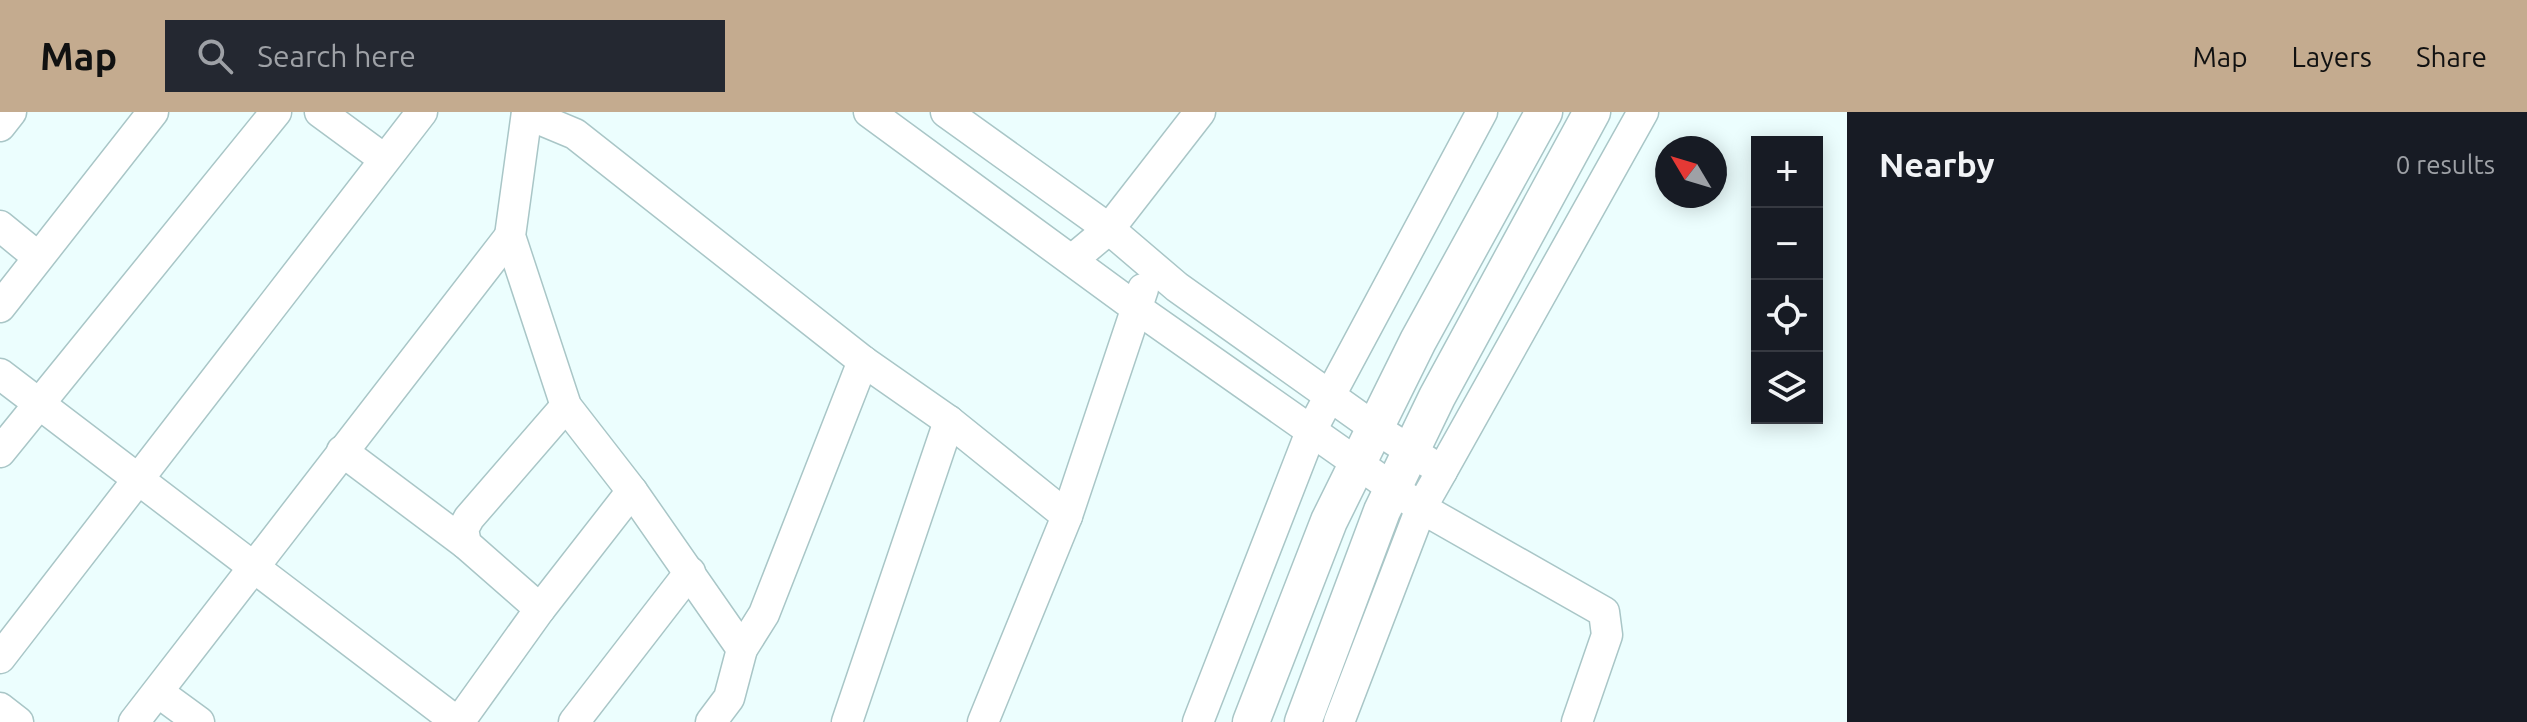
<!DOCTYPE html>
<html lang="en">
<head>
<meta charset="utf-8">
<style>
  :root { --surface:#171b24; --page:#242831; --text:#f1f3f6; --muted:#9ea1a6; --line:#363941; --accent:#c4ab8f }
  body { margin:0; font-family:Ubuntu,sans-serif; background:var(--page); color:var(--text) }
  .controls { position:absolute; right:24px; top:24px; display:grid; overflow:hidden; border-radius:0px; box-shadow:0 4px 20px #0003 }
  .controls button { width:72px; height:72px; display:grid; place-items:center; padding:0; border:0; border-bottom:2px solid var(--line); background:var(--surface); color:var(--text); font:40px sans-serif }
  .compass { position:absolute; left:1655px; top:24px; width:72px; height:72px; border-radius:50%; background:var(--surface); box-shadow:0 4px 20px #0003; rotate:308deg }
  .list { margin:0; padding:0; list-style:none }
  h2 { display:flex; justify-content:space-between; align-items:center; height:104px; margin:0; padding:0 32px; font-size:34px }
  h2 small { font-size:26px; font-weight:400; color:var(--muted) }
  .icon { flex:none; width:44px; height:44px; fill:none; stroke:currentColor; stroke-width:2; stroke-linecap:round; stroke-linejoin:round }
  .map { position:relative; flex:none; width:1847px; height:610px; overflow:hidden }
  header { display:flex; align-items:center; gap:48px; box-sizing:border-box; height:112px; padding:0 40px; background:var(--accent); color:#111 }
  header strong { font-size:38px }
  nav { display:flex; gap:44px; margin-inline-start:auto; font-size:28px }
  .search { width:560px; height:72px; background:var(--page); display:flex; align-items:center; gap:20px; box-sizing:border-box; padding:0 28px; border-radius:0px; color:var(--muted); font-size:30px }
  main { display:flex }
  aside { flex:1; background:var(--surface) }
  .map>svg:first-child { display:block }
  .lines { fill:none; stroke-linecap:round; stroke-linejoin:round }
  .minor-casing { stroke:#a9c6c7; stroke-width:33 }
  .tertiary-casing { stroke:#a9c6c7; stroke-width:39 }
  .minor { stroke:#fff; stroke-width:30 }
  .tertiary { stroke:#fff; stroke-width:36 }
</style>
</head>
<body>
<header>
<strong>Map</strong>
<div class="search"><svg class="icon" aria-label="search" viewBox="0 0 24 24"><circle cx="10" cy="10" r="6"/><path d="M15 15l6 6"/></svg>Search here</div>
<nav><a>Map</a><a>Layers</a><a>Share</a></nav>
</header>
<main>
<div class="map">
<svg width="1847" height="610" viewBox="0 0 1847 610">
  <rect width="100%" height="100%" fill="#ecfefe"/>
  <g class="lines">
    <g class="minor-casing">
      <g id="minor">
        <path d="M320,0L384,47"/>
        <path d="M527,0L510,124L566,294L632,379L742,537"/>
        <path d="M869,0L1135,195L1421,396L1442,359L1375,316L1177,175L1109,117L946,0"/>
        <path d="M527,2L575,22L863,249L949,309L1067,404"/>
        <path d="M0,14L11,0"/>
        <path d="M0,114L38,145"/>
        <path d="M1072,148L1109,117L1200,0"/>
        <path d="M0,195L153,0"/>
        <path d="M0,262L457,610"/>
        <path d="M342,339L466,432"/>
        <path d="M0,340L276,0"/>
        <path d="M1442,359L1643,0"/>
        <path d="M540,497L466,432L463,417L469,406L566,294"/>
        <path d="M0,546L422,0"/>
        <path d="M158,580L199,610"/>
        <path d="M0,596L18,610"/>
        <path d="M134,610L510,124"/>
        <path d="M459,610L540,497L632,379"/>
        <path d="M574,610L690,460"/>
        <path d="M711,610L729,586L742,537L764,502L863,249"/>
        <path d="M847,610L949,309"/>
        <path d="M983,610L1067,404L1143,177"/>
        <path d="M1198,610L1312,317L1482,0"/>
        <path d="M1339,610L1421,396L1604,500L1607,523L1577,610"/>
      </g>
    </g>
    <g class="tertiary-casing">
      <g id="tertiary">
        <path d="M1251,610L1329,409L1418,229L1544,0"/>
        <path d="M1303,610L1382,399L1437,285L1592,0"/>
      </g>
    </g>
    <use href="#minor" class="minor"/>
    <use href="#tertiary" class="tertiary"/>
  </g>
</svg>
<div class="controls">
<button>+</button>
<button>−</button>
<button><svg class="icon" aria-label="locate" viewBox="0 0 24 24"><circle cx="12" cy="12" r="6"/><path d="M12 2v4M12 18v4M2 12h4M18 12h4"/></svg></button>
<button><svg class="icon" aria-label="layers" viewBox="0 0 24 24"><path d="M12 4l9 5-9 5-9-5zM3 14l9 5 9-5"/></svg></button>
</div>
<svg class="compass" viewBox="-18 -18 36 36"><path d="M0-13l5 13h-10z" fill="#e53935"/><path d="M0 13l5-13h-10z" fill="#9ea1a6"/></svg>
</div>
<aside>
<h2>Nearby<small>0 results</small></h2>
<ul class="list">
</ul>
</aside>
</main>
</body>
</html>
